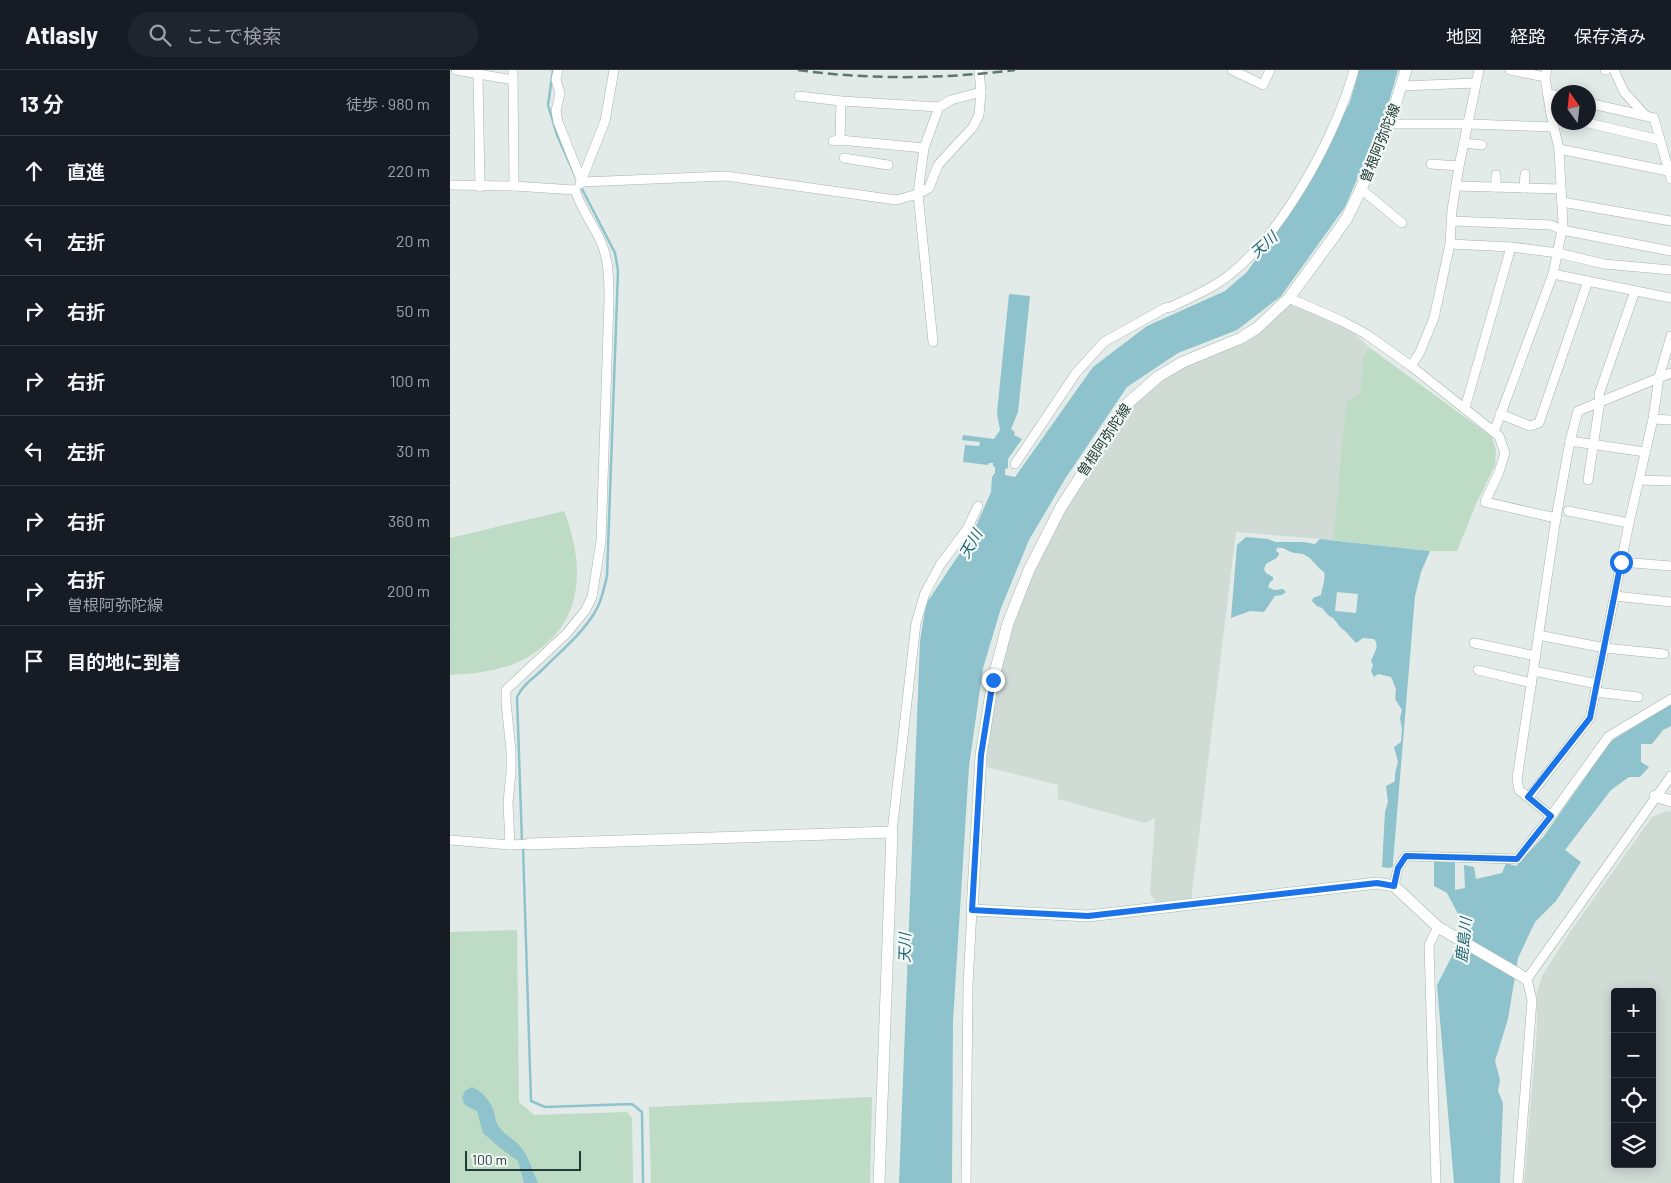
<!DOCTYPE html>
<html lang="ja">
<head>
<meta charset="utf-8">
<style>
  :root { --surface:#171b24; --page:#20242c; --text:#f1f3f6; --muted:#9ea1a6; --line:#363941 }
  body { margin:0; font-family:Barlow,"Noto Sans JP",sans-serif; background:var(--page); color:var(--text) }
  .controls { position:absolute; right:15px; bottom:15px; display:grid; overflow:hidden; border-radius:5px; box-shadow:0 2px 12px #0003 }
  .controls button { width:45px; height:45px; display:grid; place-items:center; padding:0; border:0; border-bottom:1px solid var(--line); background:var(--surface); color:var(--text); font:25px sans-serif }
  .compass { position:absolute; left:1101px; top:15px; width:45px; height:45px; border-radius:50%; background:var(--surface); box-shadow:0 2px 12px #0003; rotate:345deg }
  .scale { position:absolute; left:15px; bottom:12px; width:116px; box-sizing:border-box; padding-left:5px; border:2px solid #233b35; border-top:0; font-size:14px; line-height:18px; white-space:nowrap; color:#233b35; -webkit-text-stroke:4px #f2f8f5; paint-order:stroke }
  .stop { position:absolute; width:15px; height:15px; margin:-11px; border:4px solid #1a73e8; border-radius:50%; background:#fff }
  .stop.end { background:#1a73e8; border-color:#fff; box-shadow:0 1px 5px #0008 }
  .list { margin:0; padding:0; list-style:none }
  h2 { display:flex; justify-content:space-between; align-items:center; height:65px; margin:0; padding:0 20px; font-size:21px }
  h2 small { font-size:16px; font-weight:400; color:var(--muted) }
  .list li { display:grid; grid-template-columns:32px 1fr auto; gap:15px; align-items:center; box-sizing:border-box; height:70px; padding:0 20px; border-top:1px solid var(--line) }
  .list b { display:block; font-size:19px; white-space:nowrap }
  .list p { margin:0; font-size:16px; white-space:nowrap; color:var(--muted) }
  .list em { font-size:16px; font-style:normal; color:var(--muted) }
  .icon { flex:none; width:28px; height:28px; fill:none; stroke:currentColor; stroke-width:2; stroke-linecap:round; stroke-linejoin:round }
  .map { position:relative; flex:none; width:1221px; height:1113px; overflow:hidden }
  header { display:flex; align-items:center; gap:30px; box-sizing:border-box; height:70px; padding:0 25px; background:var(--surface); border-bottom:1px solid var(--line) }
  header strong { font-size:24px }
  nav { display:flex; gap:28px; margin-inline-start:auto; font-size:18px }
  .search { width:350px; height:45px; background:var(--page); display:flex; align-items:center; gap:12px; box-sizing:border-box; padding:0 18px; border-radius:28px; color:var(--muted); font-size:19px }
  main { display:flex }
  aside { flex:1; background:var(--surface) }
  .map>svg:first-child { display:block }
  .built { fill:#d0dbd6; fill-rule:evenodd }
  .green { fill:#bddbc5 }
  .water { fill:#8ec2cc; fill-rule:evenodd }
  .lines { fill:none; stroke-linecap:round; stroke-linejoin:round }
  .stream { stroke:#8ec2cc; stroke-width:2.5 }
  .street-casing { stroke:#a5b3ae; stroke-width:10 }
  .secondary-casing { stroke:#a1b6af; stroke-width:12 }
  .street { stroke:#fff; stroke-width:9 }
  .secondary { stroke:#fff; stroke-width:11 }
  .rail { stroke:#5e7670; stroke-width:2.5; stroke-dasharray:10 5; stroke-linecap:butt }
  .route { stroke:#1a73e8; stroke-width:6 }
  .labels { text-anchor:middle; stroke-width:4.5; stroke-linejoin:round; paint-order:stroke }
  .street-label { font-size:14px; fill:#233b35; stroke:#f2f8f5 }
  .water-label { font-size:15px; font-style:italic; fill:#226473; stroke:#f2f8f5 }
</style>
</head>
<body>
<header>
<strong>Atlasly</strong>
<div class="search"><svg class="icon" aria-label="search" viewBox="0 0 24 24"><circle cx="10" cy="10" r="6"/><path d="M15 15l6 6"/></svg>ここで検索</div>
<nav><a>地図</a><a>経路</a><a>保存済み</a></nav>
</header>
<main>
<aside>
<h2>13 分<small>徒歩 · 980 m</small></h2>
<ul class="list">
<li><svg class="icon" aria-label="ahead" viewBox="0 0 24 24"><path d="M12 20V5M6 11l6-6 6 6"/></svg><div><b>直進</b></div><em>220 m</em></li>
<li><svg class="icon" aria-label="left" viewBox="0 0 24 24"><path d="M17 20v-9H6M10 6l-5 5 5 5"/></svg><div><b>左折</b></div><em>20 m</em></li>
<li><svg class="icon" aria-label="right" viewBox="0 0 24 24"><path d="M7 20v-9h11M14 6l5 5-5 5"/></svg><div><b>右折</b></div><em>50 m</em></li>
<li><svg class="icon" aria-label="right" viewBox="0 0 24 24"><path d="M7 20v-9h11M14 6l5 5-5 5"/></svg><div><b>右折</b></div><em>100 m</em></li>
<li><svg class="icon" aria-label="left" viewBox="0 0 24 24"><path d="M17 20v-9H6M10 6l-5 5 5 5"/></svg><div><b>左折</b></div><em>30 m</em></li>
<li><svg class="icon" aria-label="right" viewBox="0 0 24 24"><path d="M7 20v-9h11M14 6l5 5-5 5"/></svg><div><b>右折</b></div><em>360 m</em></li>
<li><svg class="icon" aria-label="right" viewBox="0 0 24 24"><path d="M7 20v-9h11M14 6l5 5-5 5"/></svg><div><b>右折</b><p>曽根阿弥陀線</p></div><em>200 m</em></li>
<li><svg class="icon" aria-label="arrive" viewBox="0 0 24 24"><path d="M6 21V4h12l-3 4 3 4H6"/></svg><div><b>目的地に到着</b></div></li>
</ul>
</aside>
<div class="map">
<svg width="1221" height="1113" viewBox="0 0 1221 1113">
  <rect width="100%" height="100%" fill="#e2ebe7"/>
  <g class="built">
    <path d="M836,234L862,242L904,263L920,278L913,287L910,323L896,332L883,470L786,462L741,831L707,834L700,823L705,748L695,753L608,729V715L537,697V671L547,616L560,566L577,517L606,454L632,411L689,327L729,298L797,269Z"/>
    <path d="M1216,741L1221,742V1113H1074L1087,959V923L1092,906L1120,862L1202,747ZM1165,922H1202V1094H1165Z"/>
  </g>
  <g class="green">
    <path d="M920,278L1042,367L1046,381L1045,395L1026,434L1007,481H980L883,470L896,332L910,323L913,287Z"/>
    <path d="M114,441C139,506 131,566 61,595C41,602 20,604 0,605V468Z"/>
    <path d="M67,860L69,1032L84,1045L177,1042L182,1048L183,1113H0V862Z"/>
    <path d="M422,1027L420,1113H201L199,1037Z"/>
  </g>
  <g class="water">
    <path d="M909,0H948L936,42L895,137L831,226L787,260L728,283L677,317L615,409L579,470L551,538L533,598L519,696L503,951L502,1113H449L470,571L476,534L522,465L541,422L542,407L545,403V397L543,396V393H539L538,395L513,392L515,375L529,376L530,372L512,370L513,365L544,369L550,360L547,343L559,224L580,226L568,342L561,359L565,362L564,365L572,369L558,389V398L555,399V405L565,407L643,297L697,256L775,221L797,202L859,113L900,32Z"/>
    <path d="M796,467L818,469L825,472H853L865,474L870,469L980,481L971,502L965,526L943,792V796L940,798L932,797L935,742L938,732L936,716L944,712L945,709V703L948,692L944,677L951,672L952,659L950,648L952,640L945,629L946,619L941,607L928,604L924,607L921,601L923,595L921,591C924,583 930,576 924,569L913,568L906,573L895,561L891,558L883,548L879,546L872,538L867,536L862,531L863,528L871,525C872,518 876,508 874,502C866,497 863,488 853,484C850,483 845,484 841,482C835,480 834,477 827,478L826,481L829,483C828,490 821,490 816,494L814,499L816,503L823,507V510L820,512L818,517L824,520L833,519L836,522L832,525L825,526L814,542L800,541L781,548L787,475ZM887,522L908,524L906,543L885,541Z"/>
    <path d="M1221,634V656L1213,660L1202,674H1191V692L1199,697L1190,707H1179L1161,720L1115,780L1131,792L1106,831L1085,852L1068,888L1058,949L1045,991L1050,1010L1048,1021L1053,1033L1050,1113H1004L987,915L1016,859L997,823L984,816V789L1005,791V820L1015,818L1014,795L1024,797L1026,809L1052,803L1056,793L1066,796L1094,766L1161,671Z"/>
    <path d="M22,1017C31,1021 39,1029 43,1039C45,1045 45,1051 49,1057C54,1065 63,1068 69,1075C79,1086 82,1100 88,1113H74L68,1091L49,1077L33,1063L27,1041L15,1035L12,1028L15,1021Z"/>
  </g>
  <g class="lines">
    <g class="stream">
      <path d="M103,0L98,35L107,65L127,110"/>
      <path d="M72,772L67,627C74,613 83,609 93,599C111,581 132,564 145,542C152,531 154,518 157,506L168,201L165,183L130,115"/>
      <path d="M73,777L81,1031L95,1037L182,1034L192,1042L193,1113"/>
    </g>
    <g class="street-casing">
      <g id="street">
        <path d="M6,0L63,10"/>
        <path d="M63,0L64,116"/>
        <path d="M108,0L106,10L110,23L106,41L108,52L132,112"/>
        <path d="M782,0L813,15L820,0"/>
        <path d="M1060,0L1095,7"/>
        <path d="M1097,0L1095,7L1101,45L1109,79L1113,155L1103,204L1221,228"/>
        <path d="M1155,0H1156"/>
        <path d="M1164,0L1174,22L1196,46"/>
        <path d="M28,4L30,117"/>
        <path d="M952,16L1026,13"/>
        <path d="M1097,23L1108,26"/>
        <path d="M349,26L391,31L489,37"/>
        <path d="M1138,33L1204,48L1221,109"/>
        <path d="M1134,52L1210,70"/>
        <path d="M939,54H1019L1104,57"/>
        <path d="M390,70L391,31"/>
        <path d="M383,71L390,70L474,78"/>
        <path d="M1014,73L1032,75"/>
        <path d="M1109,79L1218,101"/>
        <path d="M394,88L438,95"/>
        <path d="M981,94L1009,96"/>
        <path d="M132,112L276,106L446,130L468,124L474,78L489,37L501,30L531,22"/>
        <path d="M130,114L155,51L164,0"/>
        <path d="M0,115L64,116L125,120"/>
        <path d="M1007,116L1111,119"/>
        <path d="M1046,117V105"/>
        <path d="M1074,118L1075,104"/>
        <path d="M911,119L952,153"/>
        <path d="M1112,132L1221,151"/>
        <path d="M1002,151L1101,155L1112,160L1221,181"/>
        <path d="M1000,174L1061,177L1108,183L1154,194L1221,200"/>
        <path d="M839,228L892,251L916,264L961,296L1049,366L1055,383L1049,402L1035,432L1106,448"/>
        <path d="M483,272L468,124L479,118L488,95L523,57L529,45L531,22L529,0"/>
        <path d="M961,296L969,284L984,248L1000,174L1002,140L1009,96L1029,0"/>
        <path d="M1015,338L1061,177"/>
        <path d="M1050,344L1080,356L1089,353L1138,211"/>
        <path d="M1203,349L1221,350"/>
        <path d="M1044,362L1103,204"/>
        <path d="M1120,371L1195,382"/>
        <path d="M565,394L626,303L654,272L715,238L721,237C737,229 754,222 768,213C828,174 886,67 904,0"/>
        <path d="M1138,410L1150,331L1149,324L1185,221"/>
        <path d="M1189,410L1221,411"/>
        <path d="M1118,441L1179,453"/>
        <path d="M1171,492L1221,496"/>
        <path d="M1165,526L1221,532"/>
        <path d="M1088,565L1155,578L1214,584"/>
        <path d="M1024,573L1086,586"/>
        <path d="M1028,600L1082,613"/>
        <path d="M1084,601L1147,614"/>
        <path d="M1146,622L1188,627"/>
        <path d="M1079,727L1140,648L1179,453L1203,349L1209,307L1221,266"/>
        <path d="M1101,746L1159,666L1221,629"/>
        <path d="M442,762L466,553L475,523L490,495L517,459L528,436"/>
        <path d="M0,770L60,775L79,774"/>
        <path d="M60,775L58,732L61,703V681L56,632V620L116,564L135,541L142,527L151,471L159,230C159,211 159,190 151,172C143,154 131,139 125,120"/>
        <path d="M944,816L948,798L956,786L1067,789L1101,746L1069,720L1067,709L1106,448L1120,371L1128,341L1221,303"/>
        <path d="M516,1113L518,915L522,840"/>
        <path d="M986,1113L979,875L988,857"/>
        <path d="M1068,1113L1082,930L1077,909L1221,706"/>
      </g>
    </g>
    <g class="secondary-casing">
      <g id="secondary">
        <path d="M956,0L939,54L911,119L897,148L883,168L839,228L807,258L791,268L733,292L709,306L678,333L611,437L579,500L558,553L543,610L531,685L522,840L638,846L927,813L944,816L988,857L1077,909"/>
        <path d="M1205,726L1221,731"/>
        <path d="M79,774L442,762L429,1113"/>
      </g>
    </g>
    <use href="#street" class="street"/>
    <use href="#secondary" class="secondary"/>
    <path class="rail" d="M348,0C419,10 493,9 565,0"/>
  </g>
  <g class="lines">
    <path class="route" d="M543,610L531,685L522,840L638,846L927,813L944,816L948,798L956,786L1067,789L1101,746L1078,727L1140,648L1171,492"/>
  </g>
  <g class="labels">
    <g class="street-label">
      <text transform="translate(930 73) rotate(-68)" y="5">曽根阿弥陀線</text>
      <text transform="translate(654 370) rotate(-56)" y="5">曽根阿弥陀線</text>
    </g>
    <g class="water-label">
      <text transform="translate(814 175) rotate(-42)" y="5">天川</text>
      <text transform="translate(521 474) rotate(-60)" y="5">天川</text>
      <text transform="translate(1014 870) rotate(-84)" y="5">鹿島川</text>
      <text transform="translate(455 878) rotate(-89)" y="5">天川</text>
    </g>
  </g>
</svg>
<div class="controls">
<button>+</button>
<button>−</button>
<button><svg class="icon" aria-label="locate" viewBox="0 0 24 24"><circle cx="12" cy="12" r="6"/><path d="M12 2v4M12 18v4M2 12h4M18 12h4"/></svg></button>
<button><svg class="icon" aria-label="layers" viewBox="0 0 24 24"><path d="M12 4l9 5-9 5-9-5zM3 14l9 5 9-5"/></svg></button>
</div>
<svg class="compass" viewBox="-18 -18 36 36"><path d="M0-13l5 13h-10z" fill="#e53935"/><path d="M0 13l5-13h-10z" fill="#9ea1a6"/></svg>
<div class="scale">100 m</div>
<div class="stop" style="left:1171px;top:492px"></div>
<div class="stop end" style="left:543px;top:610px"></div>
</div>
</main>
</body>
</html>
